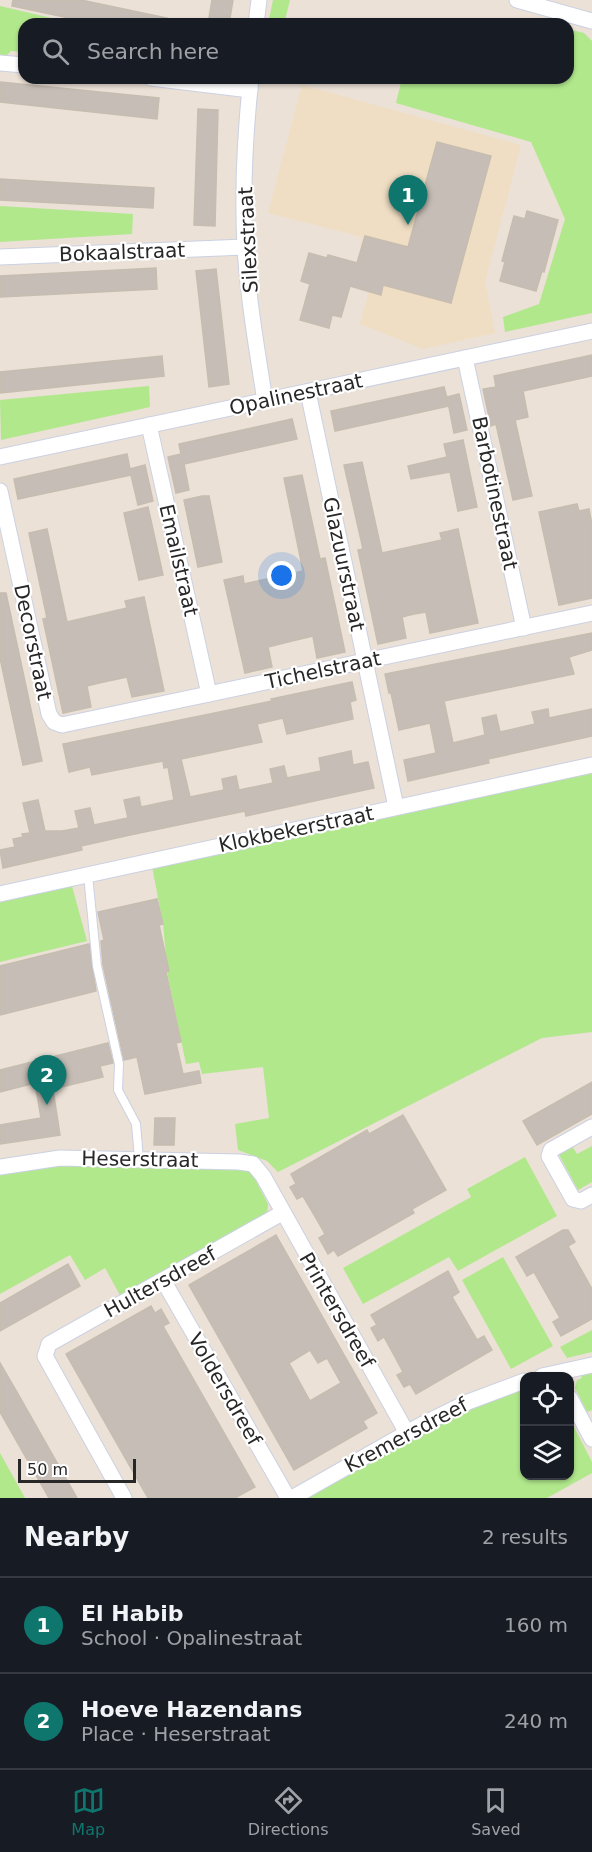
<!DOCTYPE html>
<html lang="en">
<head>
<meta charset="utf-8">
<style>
  :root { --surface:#171b24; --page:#242831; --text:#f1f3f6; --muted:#9ea1a6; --line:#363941; --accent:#0f766e }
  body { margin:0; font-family:"DejaVu Sans",sans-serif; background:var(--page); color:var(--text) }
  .controls { position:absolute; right:18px; bottom:18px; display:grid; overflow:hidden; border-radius:12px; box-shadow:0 2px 4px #0004 }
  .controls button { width:54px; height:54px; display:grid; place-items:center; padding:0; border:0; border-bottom:2px solid var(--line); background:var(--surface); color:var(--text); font:30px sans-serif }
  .scale { position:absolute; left:18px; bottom:15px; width:118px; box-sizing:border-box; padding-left:6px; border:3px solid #272727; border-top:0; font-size:16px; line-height:21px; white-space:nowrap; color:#272727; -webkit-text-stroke:4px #fff; paint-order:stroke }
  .you { position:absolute; left:282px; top:576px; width:21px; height:21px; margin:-15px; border:4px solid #fff; border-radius:50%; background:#1a73e8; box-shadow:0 0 0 9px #1a73e833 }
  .badge { display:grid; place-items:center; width:39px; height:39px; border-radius:50%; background:var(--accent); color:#fff; font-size:20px; font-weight:700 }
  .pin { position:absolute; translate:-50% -50px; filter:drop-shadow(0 2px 3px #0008) }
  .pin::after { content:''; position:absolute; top:32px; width:21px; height:18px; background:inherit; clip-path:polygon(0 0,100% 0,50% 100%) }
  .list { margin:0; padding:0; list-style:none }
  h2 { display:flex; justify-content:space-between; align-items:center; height:78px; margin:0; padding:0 24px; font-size:26px }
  h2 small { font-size:20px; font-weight:400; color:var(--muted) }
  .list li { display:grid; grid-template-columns:39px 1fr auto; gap:18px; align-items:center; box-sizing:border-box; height:96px; padding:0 24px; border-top:2px solid var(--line) }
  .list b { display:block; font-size:22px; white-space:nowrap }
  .list p { margin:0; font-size:20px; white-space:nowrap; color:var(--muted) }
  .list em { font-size:20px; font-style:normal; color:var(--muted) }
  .icon { flex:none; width:33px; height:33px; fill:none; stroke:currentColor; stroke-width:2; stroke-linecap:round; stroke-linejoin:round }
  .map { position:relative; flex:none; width:592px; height:1498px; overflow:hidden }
  .search { position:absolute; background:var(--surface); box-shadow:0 2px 4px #0004; left:18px; right:18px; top:18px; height:66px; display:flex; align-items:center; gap:15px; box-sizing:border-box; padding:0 21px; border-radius:18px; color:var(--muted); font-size:22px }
  .sheet { height:270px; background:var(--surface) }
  nav { display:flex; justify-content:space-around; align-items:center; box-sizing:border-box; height:84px; border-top:2px solid var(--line); background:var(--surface); font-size:16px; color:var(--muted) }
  nav a { display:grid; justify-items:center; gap:3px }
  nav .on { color:var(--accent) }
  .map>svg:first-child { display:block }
  .education { fill:#efdec3 }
  .green { fill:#b1e88c }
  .building { fill:#c6beb6; stroke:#c6bdb0; stroke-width:1.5; fill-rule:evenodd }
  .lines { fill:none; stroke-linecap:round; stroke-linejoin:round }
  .lane-casing { stroke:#cbd1e2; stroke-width:10 }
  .street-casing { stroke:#cbd1e2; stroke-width:17 }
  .lane { stroke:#fff; stroke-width:8 }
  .street { stroke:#fff; stroke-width:15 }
  .labels { text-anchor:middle; stroke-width:4.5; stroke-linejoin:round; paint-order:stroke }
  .street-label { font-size:20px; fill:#272727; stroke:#fff }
</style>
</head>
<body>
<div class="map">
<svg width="592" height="1498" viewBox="0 0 592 1498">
  <rect width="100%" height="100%" fill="#ebe1d6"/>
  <path class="education" d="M302,85L521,145L485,282L495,333L423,349L360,324L380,251L360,246L362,237L268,213Z"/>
  <g class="green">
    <path d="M273,0H290L284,24H268Z"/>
    <path d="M0,6L77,24H24V52L11,51L6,56L0,55Z"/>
    <path d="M568,29L584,33L592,41V313L505,332L503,317L539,304L565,219L531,142L396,103L402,78H568Z"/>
    <path d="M0,206L133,214L132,234L0,242Z"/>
    <path d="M149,386L150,407L1,440L0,400Z"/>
    <path d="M592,767V1032L542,1038L278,1172L267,1161L238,1150L235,1124L269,1118L263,1067L202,1074L199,1062L186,1064L168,977L163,924L151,861Z"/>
    <path d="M72,886L87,941L0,962V902Z"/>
    <path d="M570,1143L577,1154L592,1146V1182L578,1190L557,1151Z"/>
    <path d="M525,1157L557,1216L458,1271L449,1257L363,1304L343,1268L471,1197L467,1189Z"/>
    <path d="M59,1164L239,1165L253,1175L268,1204L267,1215L121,1297L105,1268L85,1280L70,1255L0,1294V1173Z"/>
    <path d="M503,1257L553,1346L511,1369L462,1280Z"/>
    <path d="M592,1330V1352L567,1358L560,1347Z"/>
    <path d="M592,1371V1410L587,1412L575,1388L577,1380L582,1378L580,1373Z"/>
    <path d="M524,1387V1476H570V1419L592,1462V1473L547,1498H304L456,1414Z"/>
    <path d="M0,1453L25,1498H0Z"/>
  </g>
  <g class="building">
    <path d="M13,0H81L167,18L166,24H97L12,6Z"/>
    <path d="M212,0H233L229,24H208Z"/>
    <path d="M0,82L159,98L157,119L0,102Z"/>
    <path d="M198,109L218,110L215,226L194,225Z"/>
    <path d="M437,142L491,156L451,303L383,285L381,295L350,286L341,317L332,315L329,328L300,320L310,284L301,281L309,253L327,258L328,255L357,263L365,236L408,247Z"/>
    <path d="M0,179L154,188L153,208L0,200Z"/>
    <path d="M527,211L558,220L544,272L542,271L536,291L500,281L505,262L502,261L514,216L525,219Z"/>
    <path d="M156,268L157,289L0,297V276Z"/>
    <path d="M216,269L229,384L209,387L196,271Z"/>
    <path d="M592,355V376L523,391L528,417L515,420L532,496L513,500L496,424L491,426L483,389L496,387L494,376Z"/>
    <path d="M162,356L164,376L0,393V372Z"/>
    <path d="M444,387L449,406L335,431L331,411Z"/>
    <path d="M459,394L467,430L454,433L447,397Z"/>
    <path d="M292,419L297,439L184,464L189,490L176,493L168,457L181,454L179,444Z"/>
    <path d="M463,440L477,507L458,511L450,472L411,479L408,466L447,457L444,444Z"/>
    <path d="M127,454L130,469L145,465L153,501L138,505L131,475L18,499L14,479Z"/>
    <path d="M362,462L382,553L442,540L440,533L458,529L478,623L430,633L426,612L414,614L402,617L406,638L378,644L358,550L363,549L344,465Z"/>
    <path d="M302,475L320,559L325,558L345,652L317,658L313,636L292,641L268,647L272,667L245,673L224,580L243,576L244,584L303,571L284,478Z"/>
    <path d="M202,496H209L222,562L198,567L184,500Z"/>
    <path d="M577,504L579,511L589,509L592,525V598L559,605L539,512Z"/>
    <path d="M148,507L163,575L139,580L124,513Z"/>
    <path d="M47,529L67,622L127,608L125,601L144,597L164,691L132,697L127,677L99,683L87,686L91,707L63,713L43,619L47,618L29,533Z"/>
    <path d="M0,593H6L42,761L23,765L0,658Z"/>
    <path d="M592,633V650L569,657L574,674L444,701L453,743L485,735L482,718L496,715L500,732L535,724L532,712L548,709L549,718L592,709V736L488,759L489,763L408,781L404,760L436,753L430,723L399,730L391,693H389L385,674Z"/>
    <path d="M352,682L356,700L350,702L353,719L287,734L283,718L257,724L262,742L181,759L190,797L224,790L222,779L236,776L239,790L273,783L270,769L284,766L287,778L321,771L319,758L351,751L353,765L368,762L374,788L246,816L245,811L130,835L81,846L82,850L3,868L0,850L15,847L13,839L23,837L22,834L30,833L23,803L38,800L45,831H62L79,828L75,811L90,808L94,825L128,818L124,800L139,797L141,807L174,800L168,767L164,768L163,761L92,775L90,767L69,772L63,744L234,709L272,701L271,699Z"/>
    <path d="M157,899L163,924L159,925L169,971L166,972L181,1042L176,1043L183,1074L199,1071L201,1083L145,1094L137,1057L124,1060L103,965L101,941L104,940L98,912Z"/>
    <path d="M89,944L96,991L0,1015V966Z"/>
    <path d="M108,1043L113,1063L100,1066L103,1077L53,1089L60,1135L0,1144V1125L41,1118L35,1083L0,1092V1070Z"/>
    <path d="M592,1082V1114L537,1145L523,1121Z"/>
    <path d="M403,1115L446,1190L412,1209L414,1213L338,1256L334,1250L328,1254L319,1238L325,1234L317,1220L303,1196L297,1199L290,1187L296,1184L291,1174L367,1130L369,1134Z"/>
    <path d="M155,1118H175L174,1145H154Z"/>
    <path d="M563,1230H568L575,1242L568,1246L592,1289V1319L561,1336L553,1322L560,1318L534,1272L527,1276L516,1257Z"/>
    <path d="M276,1235L377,1413L363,1421L367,1428L294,1470L189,1285ZM310,1350L318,1363L327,1358L341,1383L310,1401L289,1363Z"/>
    <path d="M68,1264L80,1286L0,1331V1303Z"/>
    <path d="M448,1271L459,1292L452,1297L477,1340L484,1336L492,1350L416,1394L410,1384L404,1387L397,1375L403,1372L395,1357L384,1337L378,1341L371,1328L377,1325L371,1315Z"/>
    <path d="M151,1306L155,1313L161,1309L169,1323L163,1326L255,1487L235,1498H148L66,1354Z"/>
    <path d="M0,1363L18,1394L77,1498H49L0,1412Z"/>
  </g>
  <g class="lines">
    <g class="lane-casing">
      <path id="lane" d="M88,875L97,966L119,1064L118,1090L136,1124L139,1159"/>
    </g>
    <g class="street-casing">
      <g id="street">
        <path d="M517,0L592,21"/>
        <path d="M256,24L259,0"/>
        <path d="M0,63L24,65"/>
        <path d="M151,78L250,90"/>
        <path d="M251,78C245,134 242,191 245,247C248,298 257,350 265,401"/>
        <path d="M0,257L245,247"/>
        <path d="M465,358L524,628"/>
        <path d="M308,392L396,807"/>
        <path d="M149,425L209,694"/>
        <path d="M0,457L592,331"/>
        <path d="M0,491L49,714L54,722L62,725L592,613"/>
        <path d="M0,894L592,765"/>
        <path d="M592,1127L551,1150L549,1156L573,1199L581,1201L592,1195"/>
        <path d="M0,1167L60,1158L239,1162L253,1164L263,1176L407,1433"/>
        <path d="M163,1280L288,1498"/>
        <path d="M542,1376L592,1365"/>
        <path d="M570,1398L592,1439"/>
        <path d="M124,1498L45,1356L49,1344L282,1213"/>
        <path d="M292,1498L419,1426L468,1402L524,1381"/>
      </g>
    </g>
    <use href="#lane" class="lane"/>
    <use href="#street" class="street"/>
  </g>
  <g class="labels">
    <g class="street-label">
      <text transform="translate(248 240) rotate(-93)" y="7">Silexstraat</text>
      <text transform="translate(122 252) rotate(-2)" y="7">Bokaalstraat</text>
      <text transform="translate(296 394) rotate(-12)" y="7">Opalinestraat</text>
      <text transform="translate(495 493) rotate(78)" y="7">Barbotinestraat</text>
      <text transform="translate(179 560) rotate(77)" y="7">Emailstraat</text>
      <text transform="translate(344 564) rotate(78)" y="7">Glazuurstraat</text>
      <text transform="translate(33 642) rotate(78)" y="7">Decorstraat</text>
      <text transform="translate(323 670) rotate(-12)" y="7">Tichelstraat</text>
      <text transform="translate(296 829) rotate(-12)" y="7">Klokbekerstraat</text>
      <text transform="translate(140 1159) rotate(1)" y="7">Heserstraat</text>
      <text transform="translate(160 1282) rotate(-29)" y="7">Hultersdreef</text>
      <text transform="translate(337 1310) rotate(60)" y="7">Printersdreef</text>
      <text transform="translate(225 1389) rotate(60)" y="7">Voldersdreef</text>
      <text transform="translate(406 1435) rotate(-28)" y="7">Kremersdreef</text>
    </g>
  </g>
</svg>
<div class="controls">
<button><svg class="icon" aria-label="locate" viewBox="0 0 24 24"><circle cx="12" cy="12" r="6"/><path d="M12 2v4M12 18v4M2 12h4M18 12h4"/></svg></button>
<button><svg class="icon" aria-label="layers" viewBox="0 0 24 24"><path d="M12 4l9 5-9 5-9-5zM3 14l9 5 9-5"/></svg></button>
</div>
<div class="scale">50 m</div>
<div class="you"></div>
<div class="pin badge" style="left:408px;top:225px">1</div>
<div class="pin badge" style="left:47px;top:1105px">2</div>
<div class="search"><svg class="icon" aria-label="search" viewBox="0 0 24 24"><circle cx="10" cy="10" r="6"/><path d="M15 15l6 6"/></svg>Search here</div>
</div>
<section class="sheet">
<h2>Nearby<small>2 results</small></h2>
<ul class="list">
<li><span class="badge">1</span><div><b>El Habib</b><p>School · Opalinestraat</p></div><em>160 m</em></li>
<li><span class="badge">2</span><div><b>Hoeve Hazendans</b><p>Place · Heserstraat</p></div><em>240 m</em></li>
</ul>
</section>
<nav>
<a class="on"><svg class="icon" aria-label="map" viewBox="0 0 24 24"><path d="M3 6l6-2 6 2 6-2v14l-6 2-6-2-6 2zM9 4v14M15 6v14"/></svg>Map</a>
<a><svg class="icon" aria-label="directions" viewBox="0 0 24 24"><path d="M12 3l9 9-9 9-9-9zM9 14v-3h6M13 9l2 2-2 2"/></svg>Directions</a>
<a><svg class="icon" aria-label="saved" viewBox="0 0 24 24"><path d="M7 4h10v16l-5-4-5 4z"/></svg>Saved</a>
</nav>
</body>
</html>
